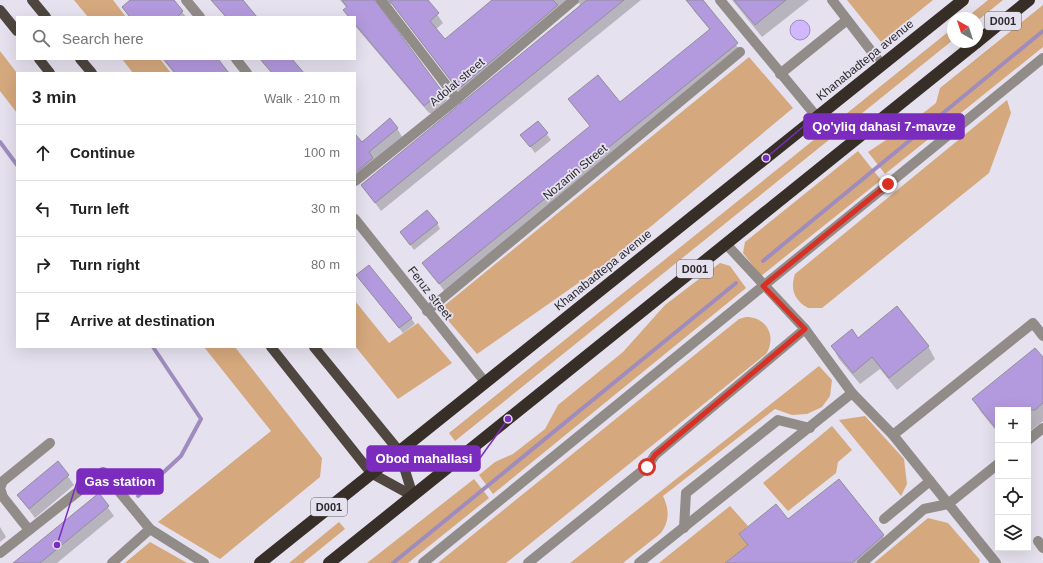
<!DOCTYPE html>
<html lang="en">
<head>
<meta charset="utf-8">
<style>
  :root { --surface:#fff; --page:#f6f6f6; --text:#222; --muted:#767676; --line:#e0e0e0 }
  body { margin:0; font-family:Helvetica,sans-serif; background:var(--page); color:var(--text) }
  .controls { position:absolute; right:12px; bottom:12px; display:grid; overflow:hidden; border-radius:0px; box-shadow:0 4px 16px #0002 }
  .controls button { width:36px; height:36px; display:grid; place-items:center; padding:0; border:0; border-bottom:1px solid var(--line); background:var(--surface); color:var(--text); font:20px sans-serif }
  .compass { position:absolute; left:947px; top:12px; width:36px; height:36px; border-radius:50%; background:var(--surface); box-shadow:0 4px 16px #0002; rotate:321deg }
  .stop { position:absolute; width:12px; height:12px; margin:-9px; border:3px solid #d93025; border-radius:50%; background:#fff }
  .stop.end { background:#d93025; border-color:#fff; box-shadow:0 1px 4px #0008 }
  .list { margin:0; padding:0; list-style:none }
  h2 { display:flex; justify-content:space-between; align-items:center; height:52px; margin:0; padding:0 16px; font-size:17px }
  h2 small { font-size:13px; font-weight:400; color:var(--muted) }
  .list li { display:grid; grid-template-columns:26px 1fr auto; gap:12px; align-items:center; box-sizing:border-box; height:56px; padding:0 16px; border-top:1px solid var(--line) }
  .list b { display:block; font-size:15px; white-space:nowrap }
  .list em { font-size:13px; font-style:normal; color:var(--muted) }
  .icon { flex:none; width:22px; height:22px; fill:none; stroke:currentColor; stroke-width:2; stroke-linecap:round; stroke-linejoin:round }
  .map { position:relative; flex:none; width:1043px; height:563px; overflow:hidden }
  .search { position:absolute; background:var(--surface); box-shadow:0 4px 16px #0002; left:16px; top:16px; width:340px; height:44px; display:flex; align-items:center; gap:10px; box-sizing:border-box; padding:0 14px; border-radius:0px; color:var(--muted); font-size:15px }
  .panel { position:absolute; background:var(--surface); box-shadow:0 4px 16px #0002; left:16px; top:72px; width:340px; height:276px; border-radius:0px }
  .map>svg:first-child { display:block }
  .green { fill:#d5a87d }
  .water { fill:#d1b7fd; stroke:#9f8cbf }
  .shadow { fill:#0003 }
  .lines { fill:none; stroke-linecap:round; stroke-linejoin:round }
  .stream { stroke:#9f8cbf; stroke-width:4 }
  .building { fill:#b399dd; stroke:#928e9b }
  .minor { stroke:#918c88; stroke-width:10 }
  .major { stroke:#4e463f; stroke-width:10 }
  .highway { stroke:#372f27; stroke-width:12 }
  .route { stroke:#d93025; stroke-width:5 }
  .labels { text-anchor:middle; stroke-width:3.5; stroke-linejoin:round; paint-order:stroke }
  .shield { fill:#e5e1ee; stroke:#636068; stroke-width:1 }
  .shield-label { font-size:11px; font-weight:bold; fill:#2b292e }
  .street-label { font-size:12px; fill:#2b292e; stroke:#e5e1ee }
  .leader { fill:none; stroke:#7b2cbf; stroke-width:1.5 }
  .callout-dot { fill:#7b2cbf; stroke:#e5e1ee; stroke-width:1.5 }
  .callout { fill:#7b2cbf; stroke:#7b2cbf; stroke-width:1.5 }
  .callout-label { font-size:13px; text-anchor:middle; font-weight:bold; fill:#fff }
</style>
</head>
<body>
<div class="map">
<svg width="1043" height="563" viewBox="0 0 1043 563">
  <rect width="100%" height="100%" fill="#e5e1ee"/>
  <g class="green">
    <path d="M74,0H113L126,17H88Z"/>
    <path d="M847,0H933L881,42Z"/>
    <path d="M988,0H1003L977,21V18H966Z"/>
    <path d="M1043,5V47L885,174L868,152L904,128L936,103L940,88Z"/>
    <path d="M953,28V40L455,441L449,433Z"/>
    <path d="M0,51L17,73V113L0,91Z"/>
    <path d="M749,57L793,108L607,263L477,354L439,310Z"/>
    <path d="M122,59H160L171,73H133Z"/>
    <path d="M1007,100L1011,113L989,173L822,308H808C794,300 790,289 795,274Z"/>
    <path d="M858,151L881,180L761,276L743,253L745,242Z"/>
    <path d="M720,263L730,266L746,288L493,494L479,475L495,462L513,454L545,429L558,405L623,352L665,305Z"/>
    <path d="M355,301L389,343L418,323L452,363L398,399L355,346Z"/>
    <path d="M746,317C767,317 777,337 766,354L506,563H438L739,319Z"/>
    <path d="M204,347H235L322,458L320,477L220,559L158,522L271,431Z"/>
    <path d="M819,366L832,380L830,396L822,407L807,414L792,415L775,409L663,496C669,509 670,520 661,533L623,563H570Z"/>
    <path d="M865,416L904,459L907,484L901,496L839,420Z"/>
    <path d="M832,426L852,450L838,462L836,473L788,511L763,483Z"/>
    <path d="M474,479L489,498L408,563H367Z"/>
    <path d="M730,506L748,526L739,534L748,545L725,563H659Z"/>
    <path d="M928,518L948,523L980,560L979,563H874Z"/>
    <path d="M339,522L345,529L303,563H289Z"/>
    <path d="M150,542L187,563H125Z"/>
  </g>
  <circle class="water" cx="800" cy="30" r="10"/>
  <g class="shadow">
    <path d="M132,0H173L186,17H129L123,8Z"/>
    <path d="M340,0H427L443,23L436,29L445,40L494,0H641L381,211L362,185L462,105L579,6L580,3L575,4L466,96L461,89L458,91L393,5L389,3L380,8L447,100L432,113H429L355,26V17H348L344,10L347,8Z"/>
    <path d="M692,0H702L742,53L445,292L424,263L594,129L576,107H574L570,99L620,103L710,30L694,11L689,2Z"/>
    <path d="M732,0H809L762,37Z"/>
    <path d="M162,59H217L228,73H174Z"/>
    <path d="M538,122L551,140L535,153L522,135Z"/>
    <path d="M397,128L402,137L355,176V136L361,144Z"/>
    <path d="M437,223L440,229L414,250L401,232Z"/>
    <path d="M357,275L411,318L415,324L403,333Z"/>
    <path d="M858,339L928,346L935,359L897,390L880,369L860,384L839,359L832,346Z"/>
    <path d="M1043,359V421L1028,433V410H998V433L981,412L973,399Z"/>
    <path d="M58,462L74,485L35,518L18,495Z"/>
    <path d="M838,480L883,536L889,545L867,563H727L748,546L740,534L788,521Z"/>
    <path d="M98,494L114,516L57,563H15Z"/>
    <path d="M0,527L6,537L0,542Z"/>
  </g>
  <g class="lines">
    <g class="stream">
      <path d="M0,142L17,165"/>
      <path d="M763,261L1043,31"/>
      <path d="M138,496L181,456L201,419L153,347"/>
      <path d="M393,563L736,283"/>
    </g>
  </g>
  <g class="building">
    <path d="M130,0H174L183,11L177,17H130L122,7Z"/>
    <path d="M211,0H243L257,17H226Z"/>
    <path d="M342,0H375L442,91L424,106L355,24V17H349L343,10L347,7Z"/>
    <path d="M389,0H428L439,13L430,21L445,39L492,0H553L558,5L461,87L455,80L452,82Z"/>
    <path d="M587,0H624L375,203L361,185Z"/>
    <path d="M686,0H703L738,43L439,284L422,263L590,126L568,99L598,75L620,102L710,29Z"/>
    <path d="M734,0H786L755,25Z"/>
    <path d="M164,59H218L229,73H175Z"/>
    <path d="M260,59H292L304,73H272Z"/>
    <path d="M390,118L398,128L369,152L373,158L355,173V134L362,142Z"/>
    <path d="M538,121L548,133L530,147L520,135Z"/>
    <path d="M427,210L438,223L410,245L400,232Z"/>
    <path d="M369,265L412,318L399,328L356,275Z"/>
    <path d="M897,306L929,346L889,378L872,357L853,373L831,346L852,329L858,338Z"/>
    <path d="M1035,348L1043,357V403L1035,410H998V431L972,399Z"/>
    <path d="M58,461L69,475L29,509L17,495Z"/>
    <path d="M839,479L884,535L852,563H725L748,545L739,534L776,504L788,519Z"/>
    <path d="M99,493L109,506L40,563H13Z"/>
  </g>
  <g class="lines">
    <g class="minor">
      <path d="M186,0L200,17"/>
      <path d="M381,0L457,99"/>
      <path d="M720,0L817,117"/>
      <path d="M832,0L882,65"/>
      <path d="M236,59L247,73"/>
      <path d="M780,74L847,20"/>
      <path d="M355,181L457,99L574,0"/>
      <path d="M355,219L485,382"/>
      <path d="M726,244L805,329L852,393L893,435L996,563"/>
      <path d="M427,311L740,52"/>
      <path d="M893,435L1033,323L1043,336"/>
      <path d="M1028,440L1043,428"/>
      <path d="M884,519L930,481"/>
      <path d="M684,528L686,493L778,420L810,428"/>
      <path d="M29,530L3,497L0,488L3,481L50,443"/>
      <path d="M1038,541L1043,548"/>
      <path d="M0,553L103,472L150,529L204,563"/>
      <path d="M112,563L150,529"/>
      <path d="M423,563L1043,58"/>
      <path d="M528,563L647,467L655,455L805,329"/>
      <path d="M639,563L852,393"/>
      <path d="M862,563L924,509L948,504L998,464"/>
    </g>
    <g class="major">
      <path d="M32,0L46,17"/>
      <path d="M0,10L17,31"/>
      <path d="M39,59L50,73"/>
      <path d="M80,59L92,73"/>
      <path d="M271,347L371,473L413,496"/>
      <path d="M314,347L399,451L413,496"/>
    </g>
    <g class="highway">
      <path d="M977,42L1029,0"/>
      <path d="M260,563L963,0"/>
      <path d="M329,563L977,42"/>
    </g>
  </g>
  <g class="lines">
    <path class="route" d="M647,467L655,455L805,329L763,286L888,184"/>
  </g>
  <g class="labels">
    <g class="shield">
      <rect x="985" y="12" width="36" height="18" rx="3"/>
      <rect x="677" y="260" width="36" height="18" rx="3"/>
      <rect x="311" y="498" width="36" height="18" rx="3"/>
    </g>
    <g class="shield-label">
      <text x="1003" y="25">D001</text>
      <text x="695" y="273">D001</text>
      <text x="329" y="511">D001</text>
    </g>
    <g class="street-label">
      <text transform="translate(865 60) rotate(-39)" y="4">Khanabadtepa avenue</text>
      <text transform="translate(457 82) rotate(-40)" y="4">Adolat street</text>
      <text transform="translate(575 172) rotate(-40)" y="4">Nozanin Street</text>
      <text transform="translate(603 270) rotate(-39)" y="4">Khanabadtepa avenue</text>
      <text transform="translate(430 293) rotate(52)" y="4">Feruz street</text>
    </g>
  </g>
  <path class="leader" d="M766 158L804 126M508 419L480 458M57 545L77 482"/>
  <g class="callout-dot">
    <circle cx="766" cy="158" r="4"/>
    <circle cx="508" cy="419" r="4"/>
    <circle cx="57" cy="545" r="4"/>
  </g>
  <g class="callout">
    <rect x="804" y="114" width="160" height="25" rx="4"/>
    <rect x="367" y="446" width="113" height="25" rx="4"/>
    <rect x="77" y="469" width="86" height="25" rx="4"/>
  </g>
  <g class="callout-label">
    <text x="884" y="131">Qo'yliq dahasi 7-mavze</text>
    <text x="424" y="463">Obod mahallasi</text>
    <text x="120" y="486">Gas station</text>
  </g>
</svg>
<div class="controls">
<button>+</button>
<button>−</button>
<button><svg class="icon" aria-label="locate" viewBox="0 0 24 24"><circle cx="12" cy="12" r="6"/><path d="M12 2v4M12 18v4M2 12h4M18 12h4"/></svg></button>
<button><svg class="icon" aria-label="layers" viewBox="0 0 24 24"><path d="M12 4l9 5-9 5-9-5zM3 14l9 5 9-5"/></svg></button>
</div>
<svg class="compass" viewBox="-18 -18 36 36"><path d="M0-13l5 13h-10z" fill="#e53935"/><path d="M0 13l5-13h-10z" fill="#767676"/></svg>
<div class="stop" style="left:647px;top:467px"></div>
<div class="stop end" style="left:888px;top:184px"></div>
<div class="search"><svg class="icon" aria-label="search" viewBox="0 0 24 24"><circle cx="10" cy="10" r="6"/><path d="M15 15l6 6"/></svg>Search here</div>
<section class="panel">
<h2>3 min<small>Walk · 210 m</small></h2>
<ul class="list">
<li><svg class="icon" aria-label="ahead" viewBox="0 0 24 24"><path d="M12 20V5M6 11l6-6 6 6"/></svg><div><b>Continue</b></div><em>100 m</em></li>
<li><svg class="icon" aria-label="left" viewBox="0 0 24 24"><path d="M17 20v-9H6M10 6l-5 5 5 5"/></svg><div><b>Turn left</b></div><em>30 m</em></li>
<li><svg class="icon" aria-label="right" viewBox="0 0 24 24"><path d="M7 20v-9h11M14 6l5 5-5 5"/></svg><div><b>Turn right</b></div><em>80 m</em></li>
<li><svg class="icon" aria-label="arrive" viewBox="0 0 24 24"><path d="M6 21V4h12l-3 4 3 4H6"/></svg><div><b>Arrive at destination</b></div></li>
</ul>
</section>
</div>
</body>
</html>
